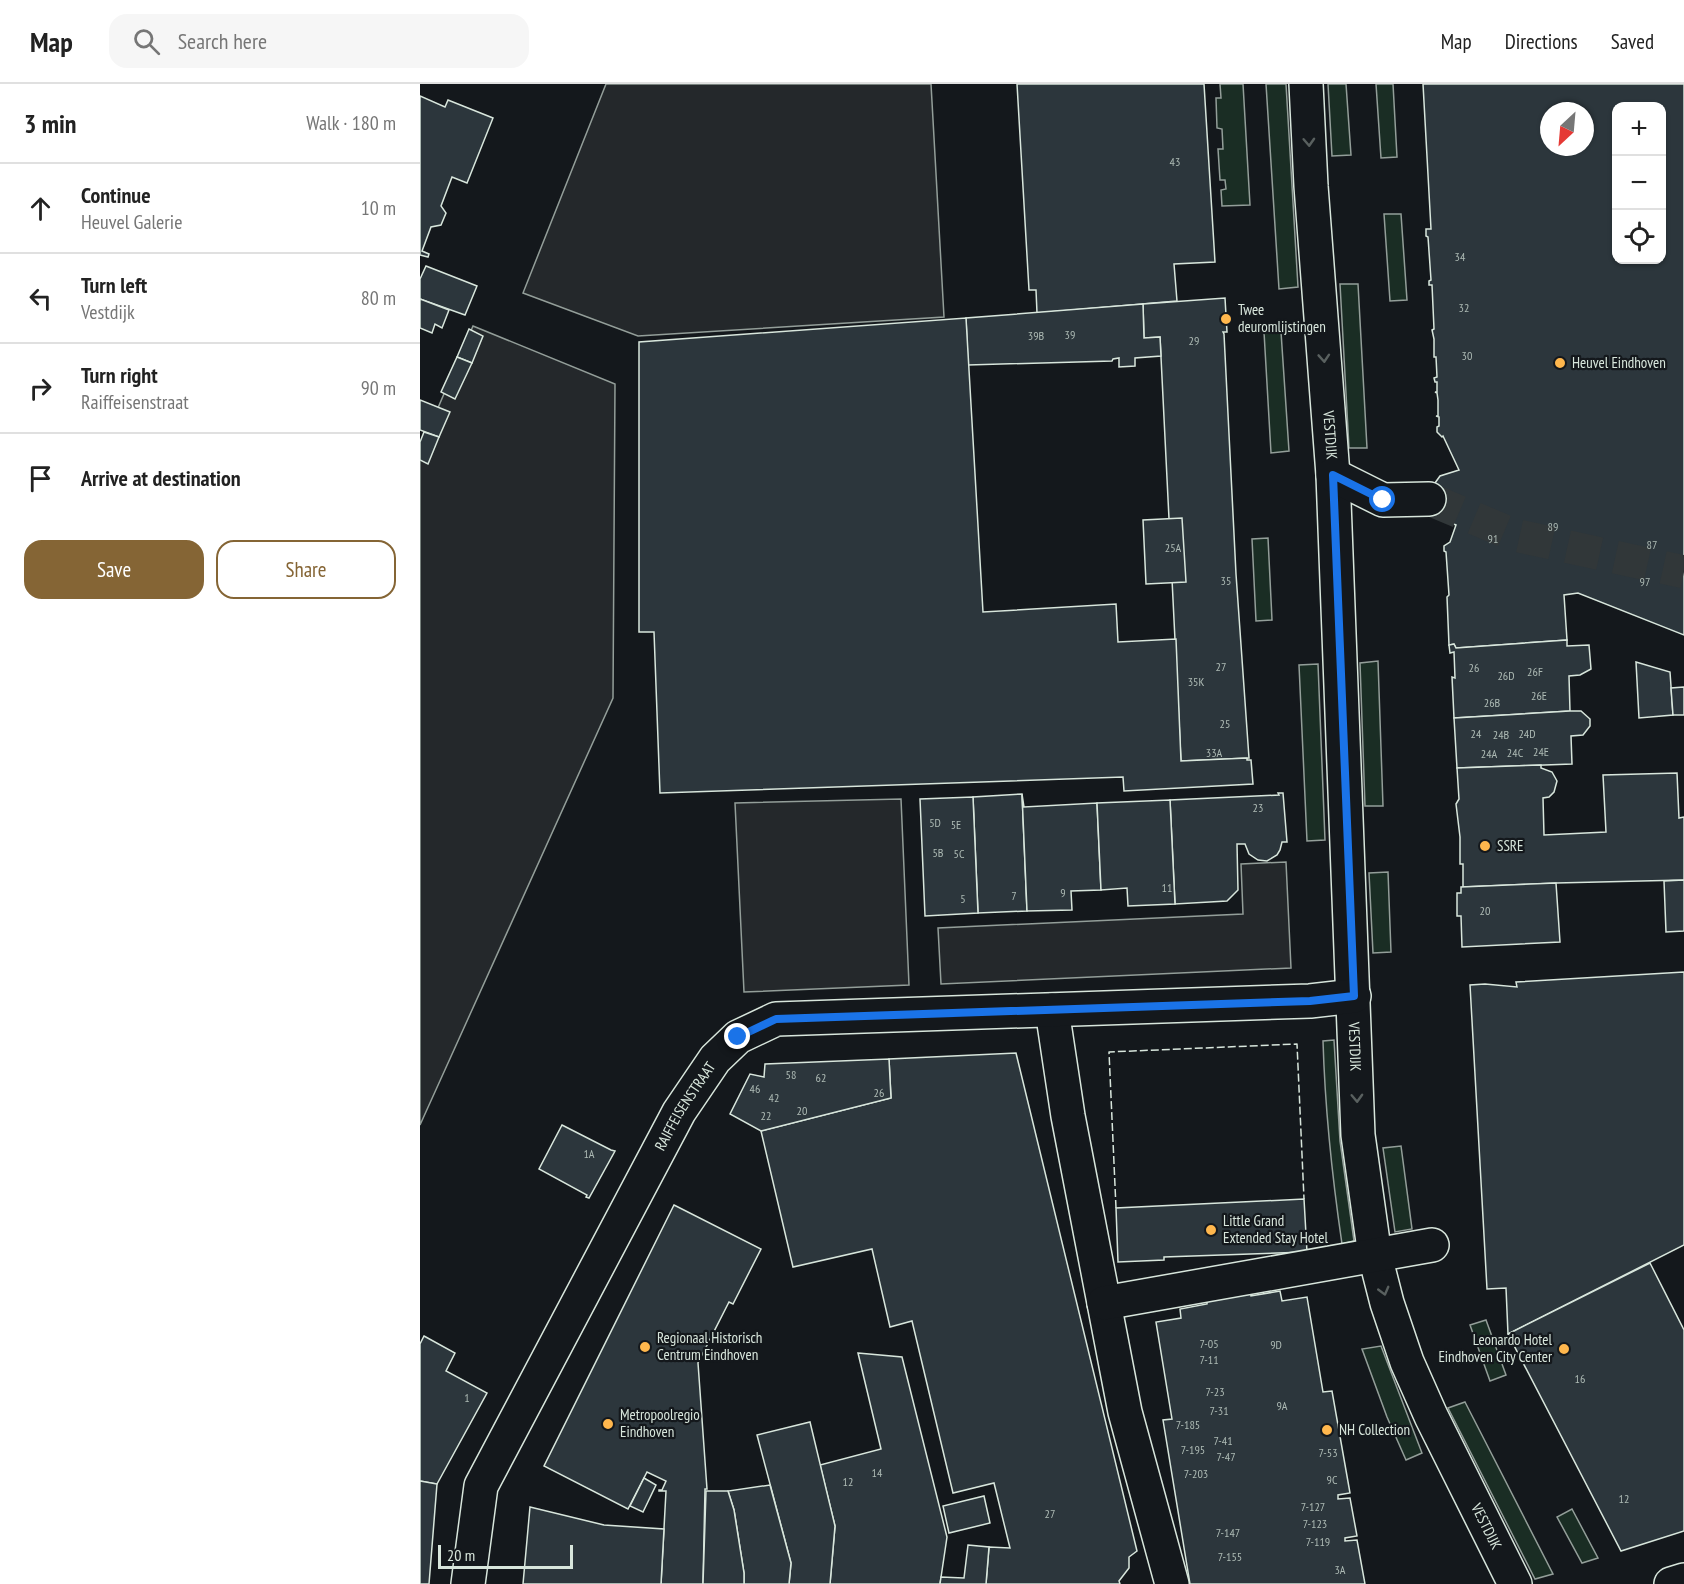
<!DOCTYPE html>
<html lang="en">
<head>
<meta charset="utf-8">
<style>
  :root { --surface:#fff; --page:#f6f6f6; --text:#222; --muted:#767676; --line:#e0e0e0; --accent:#856535 }
  body { margin:0; font-family:"PT Sans Narrow",sans-serif; background:var(--page); color:var(--text) }
  .controls { position:absolute; right:18px; top:18px; display:grid; overflow:hidden; border-radius:12px; box-shadow:0 2px 4px #0004 }
  .controls button { width:54px; height:54px; display:grid; place-items:center; padding:0; border:0; border-bottom:2px solid var(--line); background:var(--surface); color:var(--text); font:30px sans-serif }
  .compass { position:absolute; left:1120px; top:18px; width:54px; height:54px; border-radius:50%; background:var(--surface); box-shadow:0 2px 4px #0004; rotate:206deg }
  .scale { position:absolute; left:18px; bottom:15px; width:135px; box-sizing:border-box; padding-left:6px; border:3px solid #d8e6dc; border-top:0; font-size:16px; line-height:21px; white-space:nowrap; color:#d8e6dc; -webkit-text-stroke:4px #14181c; paint-order:stroke }
  .stop { position:absolute; width:18px; height:18px; margin:-14px; border:4px solid #1a73e8; border-radius:50%; background:#fff }
  .stop.end { background:#1a73e8; border-color:#fff; box-shadow:0 2px 6px #0008 }
  .list { margin:0; padding:0; list-style:none }
  h2 { display:flex; justify-content:space-between; align-items:center; height:78px; margin:0; padding:0 24px; font-size:26px }
  h2 small { font-size:20px; font-weight:400; color:var(--muted) }
  .list li { display:grid; grid-template-columns:39px 1fr auto; gap:18px; align-items:center; box-sizing:border-box; height:90px; padding:0 24px; border-top:2px solid var(--line) }
  .list b { display:block; font-size:22px; white-space:nowrap }
  .list p { margin:0; font-size:20px; white-space:nowrap; color:var(--muted) }
  .list em { font-size:20px; font-style:normal; color:var(--muted) }
  .actions { display:flex; gap:12px; padding:18px 24px }
  .actions a { flex:1; padding:14px 0; border:2px solid var(--accent); border-radius:18px; text-align:center; font-size:21px; color:var(--accent) }
  .actions .main { background:var(--accent); color:#fff }
  .icon { flex:none; width:33px; height:33px; fill:none; stroke:currentColor; stroke-width:2; stroke-linecap:round; stroke-linejoin:round }
  .map { position:relative; flex:none; width:1264px; height:1500px; overflow:hidden }
  header { display:flex; align-items:center; gap:36px; box-sizing:border-box; height:84px; padding:0 30px; background:var(--surface); border-bottom:2px solid var(--line) }
  header strong { font-size:28px }
  nav { display:flex; gap:33px; margin-inline-start:auto; font-size:21px }
  .search { width:420px; height:54px; background:var(--page); display:flex; align-items:center; gap:15px; box-sizing:border-box; padding:0 21px; border-radius:18px; color:var(--muted); font-size:22px }
  main { display:flex }
  aside { flex:1; background:var(--surface) }
  .map>svg:first-child { display:block }
  .green { fill:#1a2d24; stroke:#939e99; stroke-width:1.5 }
  .parking { fill:#24282b; stroke:#939e99; stroke-width:1.5 }
  .building { fill:#2c363c; stroke:#d8e6dc; stroke-width:1.5; fill-rule:evenodd }
  .lines { fill:none; stroke-linecap:round; stroke-linejoin:round }
  .minor-tunnel { stroke:#313739; stroke-width:33; stroke-dasharray:33 16; stroke-linecap:butt }
  .minor-casing { stroke:#d8e6dc; stroke-width:36 }
  .minor { stroke:#14181c; stroke-width:33 }
  .fence { stroke:#d8e6dc; stroke-width:1.5; stroke-dasharray:8 3; stroke-linecap:butt }
  .oneway { stroke:#59605f }
  .route { stroke:#1a73e8; stroke-width:8 }
  .poi-dot { fill:#ffb74d; stroke:#14181c; stroke-width:2 }
  .labels { text-anchor:middle; stroke-width:4.5; stroke-linejoin:round; paint-order:stroke }
  .number-label { font-size:12px; fill:#adbab4 }
  .poi-label { font-size:15px; fill:#d8e6dc; stroke:#14181c; text-anchor:start }
  .street-label { font-size:15px; fill:#d8e6dc; stroke:#14181c }
</style>
</head>
<body>
<header>
<strong>Map</strong>
<div class="search"><svg class="icon" aria-label="search" viewBox="0 0 24 24"><circle cx="10" cy="10" r="6"/><path d="M15 15l6 6"/></svg>Search here</div>
<nav><a>Map</a><a>Directions</a><a>Saved</a></nav>
</header>
<main>
<aside>
<h2>3 min<small>Walk · 180 m</small></h2>
<ul class="list">
<li><svg class="icon" aria-label="ahead" viewBox="0 0 24 24"><path d="M12 20V5M6 11l6-6 6 6"/></svg><div><b>Continue</b><p>Heuvel Galerie</p></div><em>10 m</em></li>
<li><svg class="icon" aria-label="left" viewBox="0 0 24 24"><path d="M17 20v-9H6M10 6l-5 5 5 5"/></svg><div><b>Turn left</b><p>Vestdijk</p></div><em>80 m</em></li>
<li><svg class="icon" aria-label="right" viewBox="0 0 24 24"><path d="M7 20v-9h11M14 6l5 5-5 5"/></svg><div><b>Turn right</b><p>Raiffeisenstraat</p></div><em>90 m</em></li>
<li><svg class="icon" aria-label="arrive" viewBox="0 0 24 24"><path d="M6 21V4h12l-3 4 3 4H6"/></svg><div><b>Arrive at destination</b></div></li>
</ul>
<div class="actions"><a class="main">Save</a><a>Share</a></div>
</aside>
<div class="map">
<svg width="1264" height="1500" viewBox="0 0 1264 1500">
  <rect width="100%" height="100%" fill="#14181c"/>
  <g class="green">
    <path d="M800,0H823L830,121L802,122L801,106L806,105L805,96H800L798,65H803L802,45L797,44L796,14H801Z"/>
    <path d="M846,0H866L878,203L859,205Z"/>
    <path d="M908,0H926L931,71L912,72Z"/>
    <path d="M956,0H973L977,73L961,74Z"/>
    <path d="M964,130H981L987,216L970,217Z"/>
    <path d="M920,200H938L947,364H929Z"/>
    <path d="M844,248H861L869,367L851,369Z"/>
    <path d="M848,454L852,536L836,537L832,455Z"/>
    <path d="M958,577L963,722H945L940,579Z"/>
    <path d="M898,580L905,756L887,757L879,581Z"/>
    <path d="M968,788L971,868L953,869L949,789Z"/>
    <path d="M914,956L920,1057L934,1157L922,1160C912,1092 905,1025 903,957Z"/>
    <path d="M981,1062L992,1145L975,1148L963,1064Z"/>
    <path d="M1066,1236L1086,1291L1070,1297L1050,1241Z"/>
    <path d="M961,1262L1002,1369L986,1376L967,1333L942,1265Z"/>
    <path d="M1045,1318L1133,1490L1115,1495L1028,1324Z"/>
    <path d="M1152,1425L1178,1474L1162,1479L1137,1433Z"/>
  </g>
  <g class="parking">
    <path d="M186,0H511L524,233L218,252L103,209Z"/>
    <path d="M53,242L195,300L193,614L0,1041V366Z"/>
    <path d="M481,715L489,901L324,908L315,719Z"/>
    <path d="M866,778L871,884L521,900L518,844L823,830L821,780Z"/>
  </g>
  <g class="building">
    <path d="M597,0H784L795,178L754,180L757,217L617,229L616,206H609Z"/>
    <path d="M1003,0H1264V551L1158,509L1144,511L1147,556L1036,564L1034,560L1029,561L1027,513L1029,511L1026,468L1024,467V462L1030,458L1036,441L1024,436L1015,430L1010,406L1020,392L1039,386L1023,352L1022,353L1017,348V343L1019,342V333L1016,332H1018V316L1017,309L1015,308H1017V298H1015L1014,294L1017,293L1016,273H1014V255L1012,246L1014,245L1012,201H1009V197L1011,196L1008,153L1006,152V145H1011ZM1196,22H1242V176H1196ZM1129,27H1165V63H1129Z"/>
    <path d="M0,12L25,23L28,16L73,34L47,99L32,93L21,122L26,129L21,141L11,143L2,167L9,170L8,173L0,171Z"/>
    <path d="M6,182L57,202L45,231L0,215V195Z"/>
    <path d="M805,214L807,248H803L804,250L816,490L829,674L761,677L740,253L724,254L723,220Z"/>
    <path d="M0,215L29,226L22,244L15,240L12,249L0,244Z"/>
    <path d="M723,220L724,254L740,253L741,272L715,274V282L699,283V274L693,275L692,277L548,281L546,234Z"/>
    <path d="M546,234L563,528L696,520L698,558L756,555L761,677L827,674V676H831L833,700L704,707L703,693L240,709L234,548H219V258Z"/>
    <path d="M49,245L63,252L52,279L37,273Z"/>
    <path d="M37,273L52,279L35,315L21,308Z"/>
    <path d="M0,316L30,328L19,353L0,346Z"/>
    <path d="M4,348L19,353L8,380L0,376V358Z"/>
    <path d="M762,434L766,498L726,500L723,436Z"/>
    <path d="M1147,556V562L1169,561L1171,585L1160,591L1149,592L1150,627L1034,634L1032,593L1035,594L1034,568L1030,569L1029,561L1034,560L1036,564Z"/>
    <path d="M1216,578L1250,588L1253,631L1219,634Z"/>
    <path d="M1264,603V631H1253L1251,604Z"/>
    <path d="M1150,627H1161L1170,635V642L1163,651L1151,652L1152,680L1037,684L1034,634Z"/>
    <path d="M1121,681V684L1132,688L1137,697L1134,708L1129,713L1123,714L1124,751L1186,748L1183,691L1257,689L1259,734L1264,733V796L1136,799L1043,803V780H1040V753L1036,720L1039,715L1037,684Z"/>
    <path d="M858,709H863L867,758H862L860,766L857,771L847,777L838,776L829,770L825,760H817L818,806L807,817L755,820L750,716L859,711Z"/>
    <path d="M602,710L607,827L558,829L553,713Z"/>
    <path d="M602,710L604,723L677,719L681,806L651,807L652,826L607,827Z"/>
    <path d="M553,713L558,829L505,832L500,715Z"/>
    <path d="M750,716L755,820L708,822L707,804L681,806L677,719Z"/>
    <path d="M1264,796V847L1246,848L1244,797Z"/>
    <path d="M1136,799L1140,858L1042,863L1041,832H1037V809H1041V803Z"/>
    <path d="M1264,888V1161L1088,1250L1086,1204L1067,1205L1050,901L1065,900L1097,903L1096,898Z"/>
    <path d="M596,969L717,1467L709,1473V1484L699,1497L700,1500H566L569,1463L590,1464L574,1399L533,1409L492,1237L470,1243L452,1165L373,1183L341,1047L471,1014L469,975Z"/>
    <path d="M469,975L471,1014L341,1047L310,1030L330,990L344,993L345,980Z"/>
    <path d="M142,1041L191,1066L195,1067L169,1114L166,1113L167,1111L119,1085Z"/>
    <path d="M884,1115L887,1168L744,1173V1176L698,1178L696,1124Z"/>
    <path d="M254,1121L341,1165L313,1220L309,1218L278,1279L287,1405H285L283,1500H241L246,1407H239V1406H242L246,1397L227,1388L208,1425L124,1382Z"/>
    <path d="M1230,1179L1264,1246V1447L1201,1467L1088,1250Z"/>
    <path d="M830,1207L831,1212L860,1207L862,1217L887,1213L903,1308L912,1307L930,1409L918,1411V1415L930,1414L937,1452L925,1454V1457L937,1456L945,1500H770L743,1336L752,1335L736,1238L761,1234L760,1225L787,1220V1214Z"/>
    <path d="M4,1252L35,1269L26,1287L67,1309L17,1400L0,1397V1260Z"/>
    <path d="M438,1269L482,1273L527,1453L520,1500H410L415,1442L400,1381L461,1365Z"/>
    <path d="M390,1338L415,1442L410,1500H369L371,1479L337,1351Z"/>
    <path d="M224,1394L236,1401L223,1428L210,1422Z"/>
    <path d="M0,1397L17,1400L9,1500H0Z"/>
    <path d="M350,1401L371,1479L369,1500H324V1489L314,1426L308,1407Z"/>
    <path d="M286,1407H308L314,1426L324,1489V1500H283Z"/>
    <path d="M564,1412L570,1439L529,1449L523,1422Z"/>
    <path d="M110,1423L184,1441L244,1445L241,1500H103Z"/>
    <path d="M548,1461L569,1463L566,1500H520L521,1493L544,1494Z"/>
  </g>
  <g class="lines">
    <path class="minor-tunnel" d="M1009,415L1094,451L1264,488"/>
    <g class="minor-casing">
      <g id="minor">
        <path id="s1" d="M886,0L891,102L913,391L938,1051L955,1172L967,1219L987,1278L1011,1332L1095,1500"/>
        <path d="M913,391L963,416L1009,415"/>
        <path d="M632,926L648,1032L705,1328L752,1500"/>
        <path d="M684,1219L1012,1161"/>
        <path id="s2" d="M48,1500L61,1402L259,1028L295,975L318,953L356,935L890,917L934,912"/>
        <path d="M1251,1500L1264,1496"/>
      </g>
    </g>
    <use href="#minor" class="minor"/>
    <path class="fence" d="M696,1124L689,968L877,960L884,1115"/>
  </g>
  <defs><path id="oneway-chevron" d="M-2-3.5L2.5 0L-2 3.5" fill="none" stroke-width="1.6" stroke-linecap="round" stroke-linejoin="round" transform="scale(1.5)"/></defs>
  <g class="oneway">
    <use href="#oneway-chevron" transform="translate(889 58) rotate(87)"/>
    <use href="#oneway-chevron" transform="translate(904 274) rotate(86)"/>
    <use href="#oneway-chevron" transform="translate(937 1014) rotate(88)"/>
    <use href="#oneway-chevron" transform="translate(964 1207) rotate(75)"/>
  </g>
  <g class="lines">
    <path class="route" d="M318,953L356,935L890,917L934,912L913,391L963,416"/>
  </g>
  <g class="poi-dot">
    <circle cx="806" cy="235" r="6"/>
    <circle cx="1140" cy="279" r="6"/>
    <circle cx="1065" cy="762" r="6"/>
    <circle cx="791" cy="1146" r="6"/>
    <circle cx="225" cy="1263" r="6"/>
    <circle cx="1144" cy="1265" r="6"/>
    <circle cx="188" cy="1340" r="6"/>
    <circle cx="907" cy="1346" r="6"/>
  </g>
  <g class="labels">
    <g class="number-label">
      <text x="755" y="82">43</text>
      <text x="1040" y="177">34</text>
      <text x="1044" y="228">32</text>
      <text x="650" y="255">39</text>
      <text x="616" y="256">39B</text>
      <text x="774" y="261">29</text>
      <text x="1047" y="276">30</text>
      <text x="1133" y="447">89</text>
      <text x="1073" y="459">91</text>
      <text x="1232" y="465">87</text>
      <text x="753" y="468">25A</text>
      <text x="806" y="501">35</text>
      <text x="1225" y="502">97</text>
      <text x="801" y="587">27</text>
      <text x="1054" y="588">26</text>
      <text x="1115" y="592">26F</text>
      <text x="1086" y="596">26D</text>
      <text x="776" y="602">35K</text>
      <text x="1119" y="616">26E</text>
      <text x="1072" y="623">26B</text>
      <text x="805" y="644">25</text>
      <text x="1056" y="654">24</text>
      <text x="1107" y="654">24D</text>
      <text x="1081" y="655">24B</text>
      <text x="1121" y="672">24E</text>
      <text x="794" y="673">33A</text>
      <text x="1095" y="673">24C</text>
      <text x="1069" y="674">24A</text>
      <text x="838" y="728">23</text>
      <text x="515" y="743">5D</text>
      <text x="536" y="745">5E</text>
      <text x="518" y="773">5B</text>
      <text x="539" y="774">5C</text>
      <text x="747" y="808">11</text>
      <text x="643" y="813">9</text>
      <text x="594" y="816">7</text>
      <text x="543" y="819">5</text>
      <text x="1065" y="831">20</text>
      <text x="371" y="995">58</text>
      <text x="401" y="998">62</text>
      <text x="335" y="1009">46</text>
      <text x="459" y="1013">26</text>
      <text x="354" y="1018">42</text>
      <text x="382" y="1031">20</text>
      <text x="346" y="1036">22</text>
      <text x="169" y="1074">1A</text>
      <text x="789" y="1264">7-05</text>
      <text x="856" y="1265">9D</text>
      <text x="789" y="1280">7-11</text>
      <text x="1160" y="1299">16</text>
      <text x="795" y="1312">7-23</text>
      <text x="47" y="1318">1</text>
      <text x="862" y="1326">9A</text>
      <text x="799" y="1331">7-31</text>
      <text x="768" y="1345">7-185</text>
      <text x="803" y="1361">7-41</text>
      <text x="773" y="1370">7-195</text>
      <text x="908" y="1373">7-53</text>
      <text x="806" y="1377">7-47</text>
      <text x="457" y="1393">14</text>
      <text x="776" y="1394">7-203</text>
      <text x="912" y="1400">9C</text>
      <text x="428" y="1402">12</text>
      <text x="1204" y="1419">12</text>
      <text x="893" y="1427">7-127</text>
      <text x="630" y="1434">27</text>
      <text x="895" y="1444">7-123</text>
      <text x="808" y="1453">7-147</text>
      <text x="898" y="1462">7-119</text>
      <text x="810" y="1477">7-155</text>
      <text x="920" y="1490">3A</text>
    </g>
    <g class="poi-label">
      <text x="818" y="231">Twee<tspan x="818" dy="17">deuromlijstingen</tspan></text>
      <text x="1152" y="284">Heuvel Eindhoven</text>
      <text x="1077" y="767">SSRE</text>
      <text x="803" y="1142">Little Grand<tspan x="803" dy="17">Extended Stay Hotel</tspan></text>
      <text x="237" y="1259">Regionaal Historisch<tspan x="237" dy="17">Centrum Eindhoven</tspan></text>
      <text x="1132" y="1261" text-anchor="end">Leonardo Hotel<tspan x="1132" dy="17">Eindhoven City Center</tspan></text>
      <text x="200" y="1336">Metropoolregio<tspan x="200" dy="17">Eindhoven</tspan></text>
      <text x="919" y="1351">NH Collection</text>
    </g>
    <g class="street-label">
      <text dy="5" stroke="none"><textPath href="#s1" startOffset="352">VESTDIJK</textPath></text>
      <text dy="5" stroke="none"><textPath href="#s1" startOffset="964">VESTDIJK</textPath></text>
      <text dy="5" stroke="none"><textPath href="#s2" startOffset="530">RAIFFEISENSTRAAT</textPath></text>
      <text dy="5" stroke="none"><textPath href="#s1" startOffset="1468">VESTDIJK</textPath></text>
    </g>
  </g>
</svg>
<div class="controls">
<button>+</button>
<button>−</button>
<button><svg class="icon" aria-label="locate" viewBox="0 0 24 24"><circle cx="12" cy="12" r="6"/><path d="M12 2v4M12 18v4M2 12h4M18 12h4"/></svg></button>
</div>
<svg class="compass" viewBox="-18 -18 36 36"><path d="M0-13l5 13h-10z" fill="#e53935"/><path d="M0 13l5-13h-10z" fill="#767676"/></svg>
<div class="scale">20 m</div>
<div class="stop" style="left:963px;top:416px"></div>
<div class="stop end" style="left:318px;top:953px"></div>
</div>
</main>
</body>
</html>
